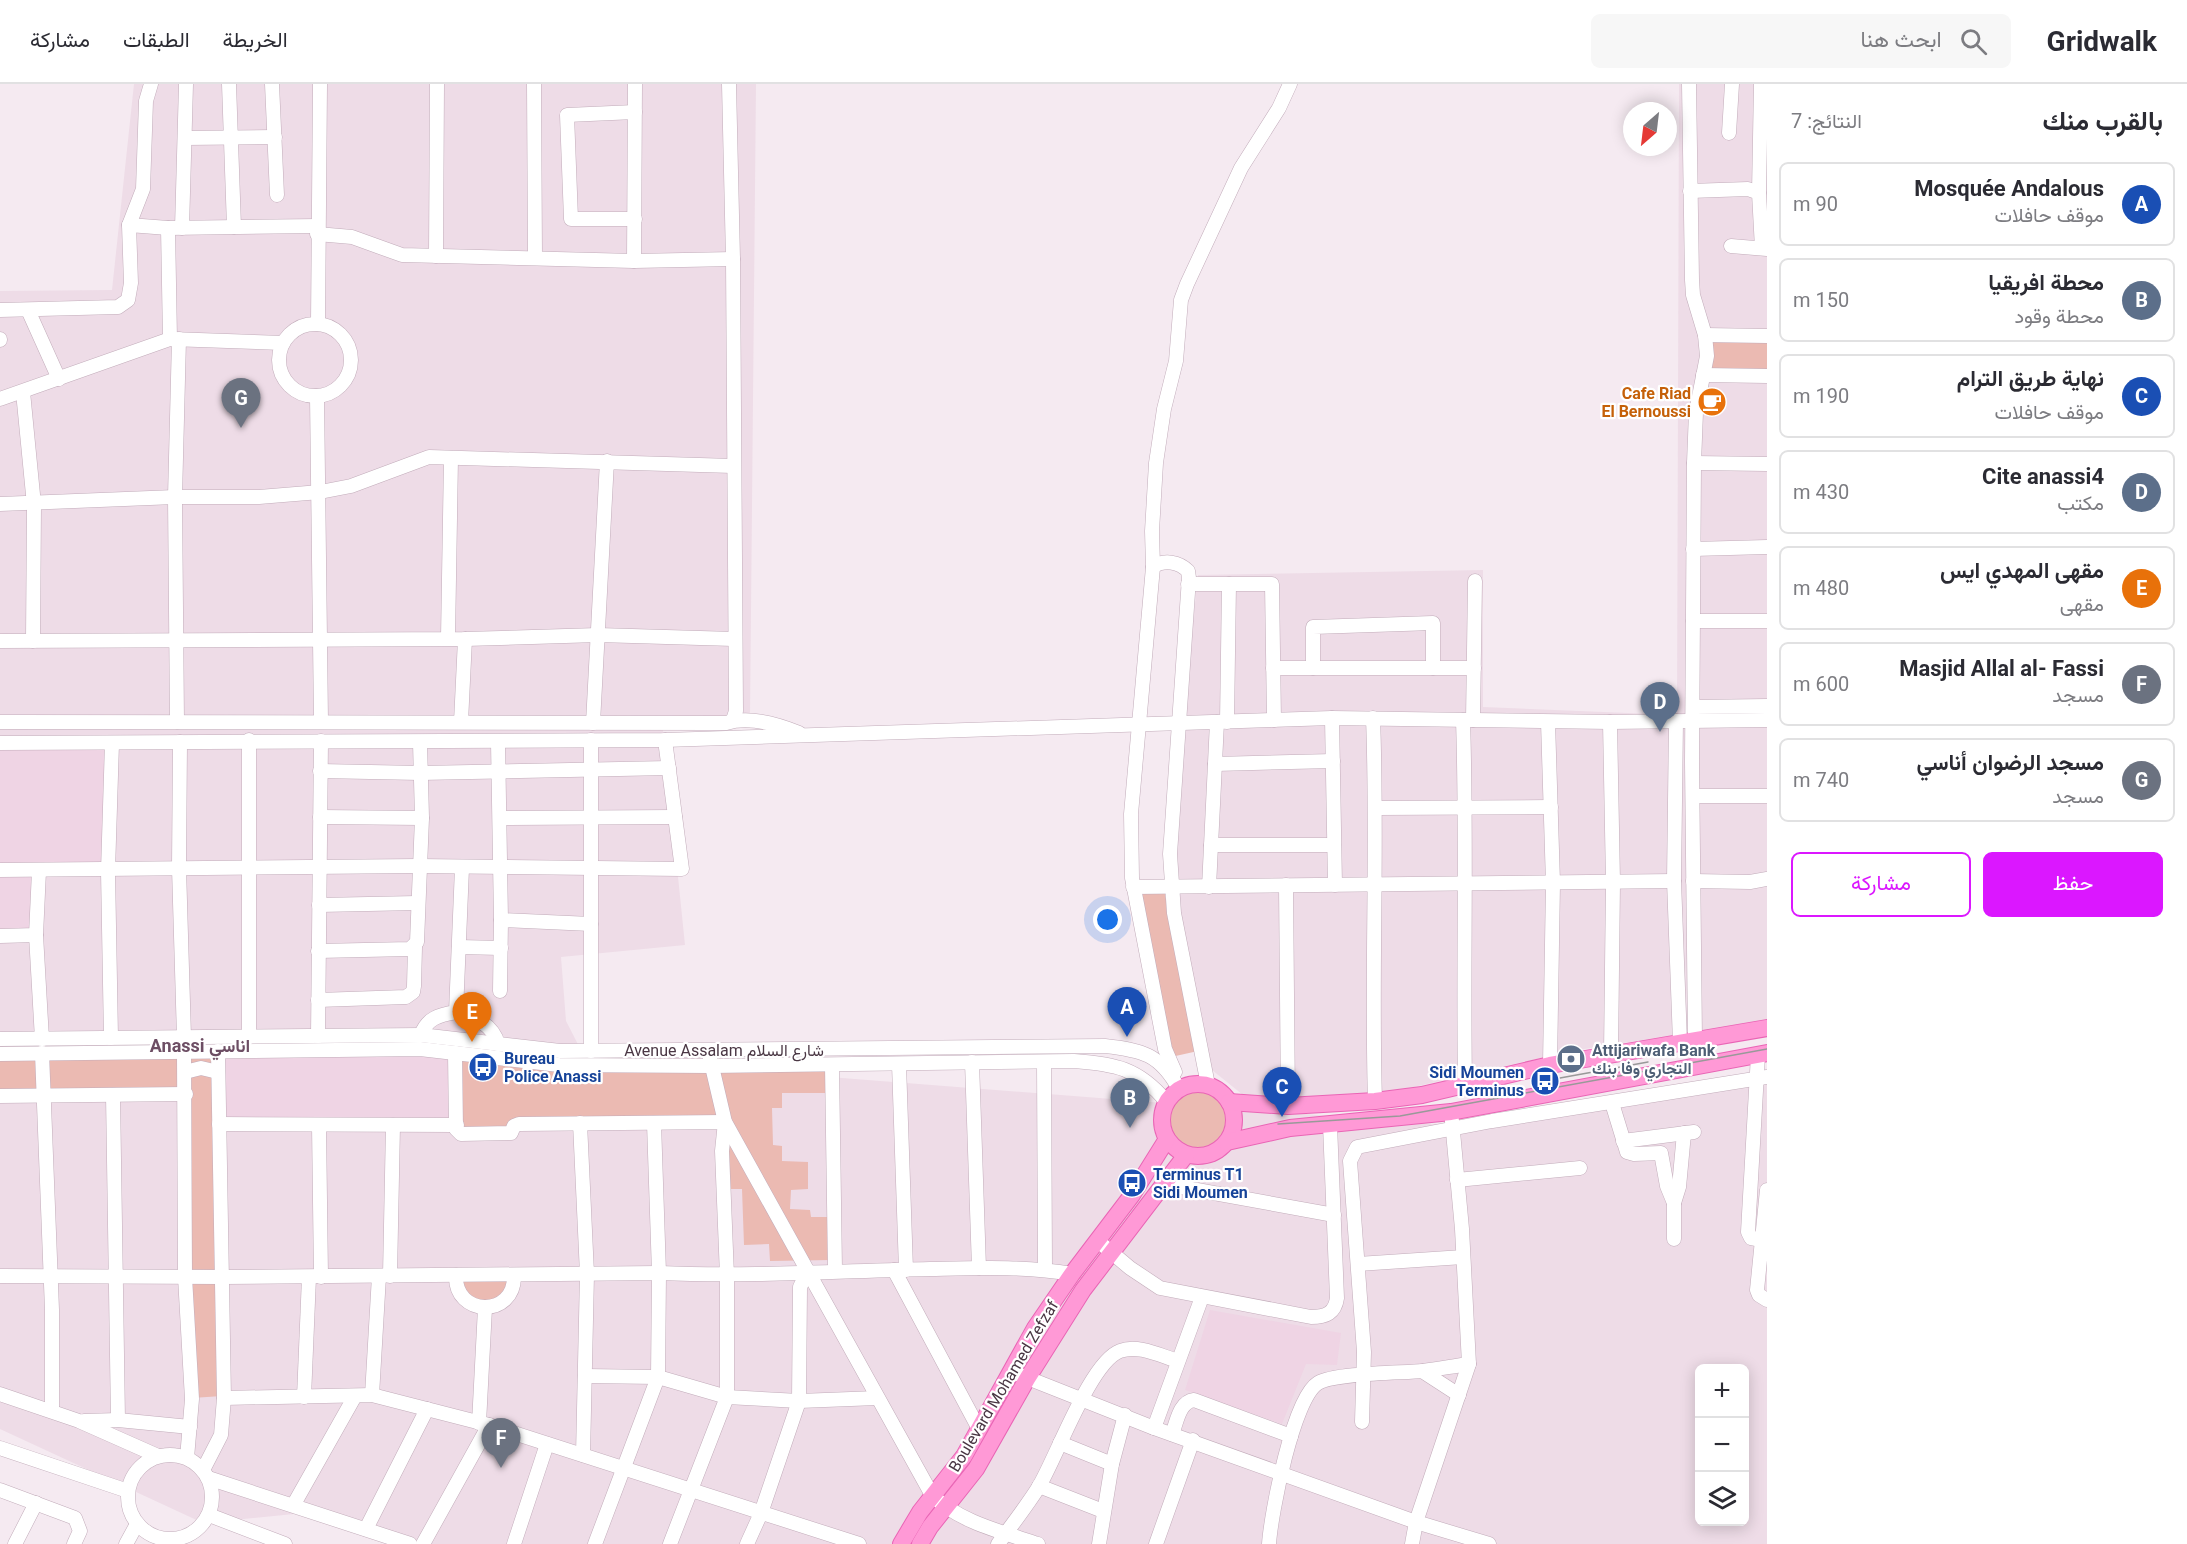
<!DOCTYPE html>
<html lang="ar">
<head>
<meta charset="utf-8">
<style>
  :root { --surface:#fff; --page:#f7f7f7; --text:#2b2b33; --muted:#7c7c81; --line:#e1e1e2; --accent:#db17ff }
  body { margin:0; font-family:Roboto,Vazirmatn,sans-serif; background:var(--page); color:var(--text); direction:rtl }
  .controls { position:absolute; right:18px; bottom:18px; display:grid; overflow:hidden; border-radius:9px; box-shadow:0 3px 15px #0003 }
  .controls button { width:54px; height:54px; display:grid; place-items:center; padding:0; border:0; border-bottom:2px solid var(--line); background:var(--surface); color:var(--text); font:30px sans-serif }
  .compass { position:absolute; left:1623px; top:18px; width:54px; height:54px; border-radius:50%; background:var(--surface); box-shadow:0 3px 15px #0003; rotate:208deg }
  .you { position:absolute; left:1108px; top:836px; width:21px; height:21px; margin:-15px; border:4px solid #fff; border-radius:50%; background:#1a73e8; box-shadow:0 0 0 9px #1a73e833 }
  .badge { display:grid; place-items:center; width:39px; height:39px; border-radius:50%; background:var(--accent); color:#fff; font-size:20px; font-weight:700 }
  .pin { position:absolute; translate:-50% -50px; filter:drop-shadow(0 2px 3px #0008) }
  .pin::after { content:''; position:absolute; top:32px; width:21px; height:18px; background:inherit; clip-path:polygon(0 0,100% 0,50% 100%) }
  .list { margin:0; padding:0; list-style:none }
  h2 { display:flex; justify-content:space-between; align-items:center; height:78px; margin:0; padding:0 24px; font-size:26px }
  h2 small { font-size:20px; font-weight:400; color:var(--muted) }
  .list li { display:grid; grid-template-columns:39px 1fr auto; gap:18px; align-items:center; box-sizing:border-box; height:84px; margin:0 12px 12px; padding:0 12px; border:2px solid var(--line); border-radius:9px }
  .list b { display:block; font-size:22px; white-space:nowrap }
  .list p { margin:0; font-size:20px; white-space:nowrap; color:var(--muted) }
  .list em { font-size:20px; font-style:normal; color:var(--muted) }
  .actions { display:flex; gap:12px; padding:18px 24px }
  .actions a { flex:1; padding:14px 0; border:2px solid var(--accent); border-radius:9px; text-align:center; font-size:21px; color:var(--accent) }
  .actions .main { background:var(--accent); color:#fff }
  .icon { flex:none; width:33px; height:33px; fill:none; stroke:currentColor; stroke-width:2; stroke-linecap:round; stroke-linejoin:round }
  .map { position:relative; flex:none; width:1767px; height:1460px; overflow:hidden; direction:ltr }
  header { display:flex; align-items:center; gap:36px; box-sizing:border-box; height:84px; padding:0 30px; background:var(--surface); border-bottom:2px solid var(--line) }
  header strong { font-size:28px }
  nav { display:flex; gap:33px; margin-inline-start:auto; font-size:21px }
  .search { width:420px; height:54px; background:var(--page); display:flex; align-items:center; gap:15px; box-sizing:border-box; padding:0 21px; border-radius:9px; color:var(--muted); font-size:22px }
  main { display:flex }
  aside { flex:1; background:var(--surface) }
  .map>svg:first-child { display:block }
  .residential { fill:#eedce7; fill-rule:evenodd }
  .education { fill:#efd4e4 }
  .green { fill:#ebbab2 }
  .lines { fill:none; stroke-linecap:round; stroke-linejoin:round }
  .minor-casing { stroke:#c2acba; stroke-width:15 }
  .major-casing { stroke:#e965b5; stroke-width:18 }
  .minor { stroke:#fff; stroke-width:14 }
  .major { stroke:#ff99d6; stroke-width:16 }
  .tram { stroke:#999; stroke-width:1.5 }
  .labels { text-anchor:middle; stroke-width:4.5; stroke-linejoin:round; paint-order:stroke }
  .food-label { font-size:16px; font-weight:bold; fill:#c56008; stroke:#fff; text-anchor:end }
  .street-label { font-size:16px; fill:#4a3744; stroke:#fff }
  .service-label { font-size:16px; font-weight:bold; fill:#4e5e75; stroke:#fff; text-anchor:start }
  .transit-label { font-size:16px; font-weight:bold; fill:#164399; stroke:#fff; text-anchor:start }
  .neighbourhood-label { font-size:18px; font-weight:bold; fill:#6d4e64; stroke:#fff }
</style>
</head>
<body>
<header>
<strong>Gridwalk</strong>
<div class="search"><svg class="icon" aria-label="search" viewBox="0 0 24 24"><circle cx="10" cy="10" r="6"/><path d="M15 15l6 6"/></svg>ابحث هنا</div>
<nav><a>الخريطة</a><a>الطبقات</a><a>مشاركة</a></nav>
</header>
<main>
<aside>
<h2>بالقرب منك<small>النتائج: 7</small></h2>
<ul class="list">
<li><span class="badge" style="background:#1a4fb4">A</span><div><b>Mosquée Andalous</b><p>موقف حافلات</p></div><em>90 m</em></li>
<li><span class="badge" style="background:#5c6f8a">B</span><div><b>محطة افريقيا</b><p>محطة وقود</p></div><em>150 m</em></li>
<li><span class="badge" style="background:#1a4fb4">C</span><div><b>نهاية طريق الترام</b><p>موقف حافلات</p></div><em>190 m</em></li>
<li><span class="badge" style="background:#5c6f8a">D</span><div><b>Cite anassi4</b><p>مكتب</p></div><em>430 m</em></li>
<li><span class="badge" style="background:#e8710a">E</span><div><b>مقهى المهدي ايس</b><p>مقهى</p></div><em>480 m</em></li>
<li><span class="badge" style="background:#6b7280">F</span><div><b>Masjid Allal al- Fassi</b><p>مسجد</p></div><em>600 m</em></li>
<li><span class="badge" style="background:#6b7280">G</span><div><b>مسجد الرضوان أناسي</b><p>مسجد</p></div><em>740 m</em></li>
</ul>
<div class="actions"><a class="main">حفظ</a><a>مشاركة</a></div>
</aside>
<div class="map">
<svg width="1767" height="1460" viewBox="0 0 1767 1460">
  <rect width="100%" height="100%" fill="#f5eaf1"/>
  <g class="residential">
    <path d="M134,0H756L750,633L663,646L685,861L561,873L566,937L585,974L1447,1041L1767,989V1460H399L314,1428L203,1439L0,1345V207L112,206ZM1700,1284H1744V1438H1700Z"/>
    <path d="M1679,0H1767V937L1571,967L1392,1008L1248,1015L1207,982L1166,789L1198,491L1483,486V623L1677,631Z"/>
  </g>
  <g class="education">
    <path d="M108,659L106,786H39L40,854L0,855V661Z"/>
    <path d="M218,967L455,969L457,1041L219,1040Z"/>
    <path d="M1210,1226L1341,1249L1337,1281L1306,1280L1282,1340L1185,1306Z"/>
  </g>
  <g class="green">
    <path d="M1712,256L1767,258V286L1712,284Z"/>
    <path d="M1164,806L1198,967L1171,973L1137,811Z"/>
    <path d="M218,967L222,1312L192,1314L186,1011L0,1012V970Z"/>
    <path d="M455,969L523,978L832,981L826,1009H782V1024H772L773,1061L782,1062V1077L808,1078V1105L791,1106L790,1125L810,1126L811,1133H831V1176L770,1177L769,1160L744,1161L742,1105H729L725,1038L513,1042L457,1049Z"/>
    <circle cx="1199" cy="1037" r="30"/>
    <path d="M511,1196L503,1214L474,1219L458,1197Z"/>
  </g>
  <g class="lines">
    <g class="minor-casing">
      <g id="minor">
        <path d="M229,0L234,143"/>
        <path d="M272,0L277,111"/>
        <path d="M534,0L535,174"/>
        <path d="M729,0L733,175L736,627L733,636"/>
        <path d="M1689,0L1692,196L1693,211L1705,251L1707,272L1696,328L1694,379L1692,678L1695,956"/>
        <path d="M1729,49L1732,0"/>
        <path d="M185,54L275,53"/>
        <path d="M1690,107L1748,105L1759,109L1762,164"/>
        <path d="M1759,109L1761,0"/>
        <path d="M635,135H571L567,31L635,28"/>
        <path d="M129,141L168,144L318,142"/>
        <path d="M168,144L170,255"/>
        <path d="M182,144L186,0"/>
        <path d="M317,150L352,153L402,171L634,177L733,175"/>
        <path d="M1731,162L1767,165"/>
        <path d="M436,172L437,0"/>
        <path d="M634,177L635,0"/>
        <path d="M0,226L118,223L128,216L131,199L129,141L143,105L146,17L151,0"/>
        <path d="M28,226L59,295"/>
        <path d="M318,240L320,0"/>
        <circle cx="315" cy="276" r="36"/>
        <path d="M1705,251L1767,252"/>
        <path d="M0,255V256"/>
        <path d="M1703,291L1767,292"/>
        <path d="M23,308L34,421L33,557"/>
        <path d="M317,312L321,637"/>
        <path d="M0,315L170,255L283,259"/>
        <path d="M1694,379L1767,380"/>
        <path d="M0,420L175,413H259L320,408L351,402L429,373L733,382"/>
        <path d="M1693,465L1767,463"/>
        <path d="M1153,483C1164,475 1179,478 1188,487L1189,494L1170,770L1174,829L1208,1001"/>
        <path d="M1188,500H1272L1274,636"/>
        <path d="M1693,537H1767"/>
        <path d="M448,554L451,374"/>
        <path d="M0,557L465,555L598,551L734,555"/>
        <path d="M1273,584H1474"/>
        <path d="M1313,584V543L1433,539V584"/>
        <path d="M1693,623L1767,622"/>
        <path d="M1332,634L1335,801"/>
        <path d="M1373,634C1378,762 1371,889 1375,1017"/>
        <path d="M1463,636C1467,758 1463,879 1465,1001"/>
        <path d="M1473,636L1475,497"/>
        <path d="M1676,637L1674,797L1680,958"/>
        <path d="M0,638L726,639C749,632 777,640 799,649"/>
        <path d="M177,638L175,413L179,255"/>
        <path d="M461,638L465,555"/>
        <path d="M1227,638L1229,500"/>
        <path d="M1548,638L1553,799L1550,981"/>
        <path d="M1610,638L1613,798L1611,970"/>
        <path d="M593,639L607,377"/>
        <path d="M591,656V840"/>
        <path d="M180,658L179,784L184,953"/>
        <path d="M498,658L501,836L500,907"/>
        <path d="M0,659L665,656L1332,634L1610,638L1767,636"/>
        <path d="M1215,680L1333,677"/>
        <path d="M320,687L420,689L669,684"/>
        <path d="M1693,712H1767"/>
        <path d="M1376,724L1551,723"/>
        <path d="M320,733L422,734"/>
        <path d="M500,734L675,733"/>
        <path d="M1211,761H1334"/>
        <path d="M0,786L418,782L682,785L665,656"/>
        <path d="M1693,797L1750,798L1767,795"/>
        <path d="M1286,801L1288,1022"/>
        <path d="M1133,803L1674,797"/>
        <path d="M1209,803L1217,638"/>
        <path d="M319,821L417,819"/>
        <path d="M501,836L591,840V967"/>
        <path d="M36,851L42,955"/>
        <path d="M0,852L36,851L39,787"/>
        <path d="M459,863L501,864"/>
        <path d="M318,867L410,865L417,858L422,734L420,658"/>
        <path d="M318,916L406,913L413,908L414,902L415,863"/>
        <path d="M456,928C474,933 493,940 498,960"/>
        <path d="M421,951C427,934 439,931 456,928L462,784"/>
        <path d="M318,952L321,657"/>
        <path d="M249,953V656"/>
        <path d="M111,954L108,787L112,659"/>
        <path d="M0,955L421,951L560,967L1105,962C1142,966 1160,970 1179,1005"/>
        <path d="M184,968L185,1193L192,1315L187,1374"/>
        <path d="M42,969L52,1226V1327"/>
        <path d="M455,969L456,1045L461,1050L511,1049L514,1042L519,1040L725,1038L722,1067L727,1192V1313L670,1460"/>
        <path d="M0,970L420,965L559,981L711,982L1074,977C1115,980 1138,984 1166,1017"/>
        <path d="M1758,971L1748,1148L1751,1154L1762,1156"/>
        <path d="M710,974L725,1038L932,1411C959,1438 1002,1448 1038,1460"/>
        <path d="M972,978L979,1184"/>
        <path d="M1044,978L1045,1185"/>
        <path d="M899,980L906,1186"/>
        <path d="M832,981L835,1186"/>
        <path d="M185,988L201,984L218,988"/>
        <path d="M1175,988L1165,965L1132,794L1131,730L1153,483L1152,447L1156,379L1164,325L1176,277L1181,216L1187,200L1241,84L1279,24L1290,0"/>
        <path d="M113,1011L118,1336"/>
        <path d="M0,1012L186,1010"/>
        <path d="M1612,1019L1627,1068L1634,1070L1661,1069L1667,1102L1674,1119V1155"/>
        <path d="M580,1039L587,1190L583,1371"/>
        <path d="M219,1040L457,1041"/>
        <path d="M319,1041L321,1193"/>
        <path d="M1623,1057L1694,1048"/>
        <path d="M1457,1096L1580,1084"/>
        <path d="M1164,1100L1334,1131"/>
        <path d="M1767,1106L1757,1206L1759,1211L1767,1216"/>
        <path d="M1674,1119L1679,1103L1684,1049"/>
        <path d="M1098,1157L1130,1184L1160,1204L1311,1233C1326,1233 1335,1229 1337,1214L1330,1041"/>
        <path d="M1358,1180L1463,1173"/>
        <path d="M894,1186L979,1345"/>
        <path d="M456,1191C454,1233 515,1234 514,1192"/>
        <path d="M0,1192L223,1193L659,1189C750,1193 840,1187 930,1185C978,1184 1025,1182 1072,1190"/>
        <path d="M390,1192L393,1041"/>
        <path d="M1422,1287L1459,1311"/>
        <path d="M1020,1291L1154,1344L1416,1438L1489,1460"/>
        <path d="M585,1292L658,1293L727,1313L799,1317L877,1314"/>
        <path d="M0,1310L79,1337L158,1372"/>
        <path d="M372,1311L379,1192"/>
        <path d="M304,1313L309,1193"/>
        <path d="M224,1314L372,1311L489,1341L859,1460"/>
        <path d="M84,1337L118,1336L190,1343"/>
        <path d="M1362,1338L1364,1268L1350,1077L1357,1063L1492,1037L1767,993"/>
        <path d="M479,1339L485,1224"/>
        <path d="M1154,1344L1202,1213"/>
        <path d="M1172,1350C1177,1338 1179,1318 1194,1316L1291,1352"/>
        <path d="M1060,1359L1112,1380"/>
        <path d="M0,1364L128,1407"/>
        <circle cx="170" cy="1413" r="42"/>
        <path d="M203,1386L221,1351L224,1314L218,967"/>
        <path d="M208,1394L410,1460"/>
        <path d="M1039,1402L1103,1427"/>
        <path d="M0,1406L75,1434L80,1447L74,1460"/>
        <path d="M294,1420L355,1312"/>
        <path d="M209,1431L285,1460"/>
        <path d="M366,1445L427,1325"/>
        <path d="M15,1460L36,1419"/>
        <path d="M126,1460L137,1440"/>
        <path d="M423,1460L489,1341"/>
        <path d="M514,1460L547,1360"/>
        <path d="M595,1460L658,1293L659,1189L654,1039"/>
        <path d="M747,1460L761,1429L799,1317L800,1203L808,1187"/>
        <path d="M998,1460C1011,1442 1026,1423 1038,1404C1056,1375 1090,1278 1120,1267C1138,1260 1161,1272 1178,1277"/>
        <path d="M1099,1460L1112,1380L1125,1331"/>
        <path d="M1156,1460L1193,1356"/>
        <path d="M1269,1460C1271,1430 1293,1314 1318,1299C1335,1289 1401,1289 1423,1287C1439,1285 1454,1282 1469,1280"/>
        <path d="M1412,1460L1416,1438L1469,1280L1462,1145L1452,1037"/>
      </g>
    </g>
    <g class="major-casing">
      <g id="major">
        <circle cx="1198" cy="1036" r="36"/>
        <path d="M1229,1018L1288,1022L1375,1017L1422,1011L1550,981L1767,944"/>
        <path d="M1227,1058L1290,1044L1451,1028L1767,969"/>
        <path d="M901,1460L920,1428L964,1372L1035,1244L1072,1190L1132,1111L1167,1055"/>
        <path d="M920,1460L930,1443L976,1385L1027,1295L1083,1206L1186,1071"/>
      </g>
    </g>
    <use href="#minor" class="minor"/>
    <use href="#major" class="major"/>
    <g class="tram">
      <path d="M1560,994L1648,978"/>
      <path d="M1278,1040L1400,1032L1767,965"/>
    </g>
  </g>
  <defs>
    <g id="cafe-disc" transform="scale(1.5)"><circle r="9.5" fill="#e8710a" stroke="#fff"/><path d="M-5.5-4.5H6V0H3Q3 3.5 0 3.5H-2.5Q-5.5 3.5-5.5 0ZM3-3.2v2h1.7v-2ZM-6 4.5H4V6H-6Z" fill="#fff"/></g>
    <g id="bank-disc" transform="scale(1.5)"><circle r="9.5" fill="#5c6f8a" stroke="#fff"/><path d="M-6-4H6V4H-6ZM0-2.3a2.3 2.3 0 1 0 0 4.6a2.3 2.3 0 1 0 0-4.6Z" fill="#fff"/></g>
    <g id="bus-disc" transform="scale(1.5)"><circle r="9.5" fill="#1a4fb4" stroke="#fff"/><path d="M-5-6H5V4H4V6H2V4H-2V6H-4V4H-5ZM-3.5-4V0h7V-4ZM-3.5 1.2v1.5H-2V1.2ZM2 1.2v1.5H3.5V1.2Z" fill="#fff"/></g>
  </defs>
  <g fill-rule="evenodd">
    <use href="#cafe-disc" x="1712" y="318"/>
    <use href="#bank-disc" x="1571" y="975"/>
    <use href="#bus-disc" x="483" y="983"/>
    <use href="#bus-disc" x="1545" y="997"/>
    <use href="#bus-disc" x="1132" y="1099"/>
  </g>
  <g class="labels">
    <g class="food-label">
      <text x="1691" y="315">Cafe Riad<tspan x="1691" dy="18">El Bernoussi</tspan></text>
    </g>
    <g class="street-label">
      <text x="724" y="972">Avenue Assalam شارع السلام</text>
      <text transform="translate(1003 1302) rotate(-59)" y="6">Boulevard Mohamed Zefzaf</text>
    </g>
    <g class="service-label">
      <text x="1592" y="972">Attijariwafa Bank<tspan x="1592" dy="18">التجاري وفا بنك</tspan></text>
    </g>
    <g class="transit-label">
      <text x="504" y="980">Bureau<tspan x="504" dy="18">Police Anassi</tspan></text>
      <text x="1524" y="994" text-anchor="end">Sidi Moumen<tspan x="1524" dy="18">Terminus</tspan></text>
      <text x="1153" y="1096">Terminus T1<tspan x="1153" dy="18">Sidi Moumen</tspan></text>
    </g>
    <g class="neighbourhood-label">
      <text x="200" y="968">Anassi اناسي</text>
    </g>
  </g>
</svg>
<div class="controls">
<button>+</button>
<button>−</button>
<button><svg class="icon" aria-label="layers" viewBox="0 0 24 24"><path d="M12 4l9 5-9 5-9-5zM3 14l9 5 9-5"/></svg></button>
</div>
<svg class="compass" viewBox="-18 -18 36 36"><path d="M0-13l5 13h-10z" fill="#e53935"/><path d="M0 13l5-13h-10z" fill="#7c7c81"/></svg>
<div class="you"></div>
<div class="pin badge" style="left:1127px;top:953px;background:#1a4fb4">A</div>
<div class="pin badge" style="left:1130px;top:1044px;background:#5c6f8a">B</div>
<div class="pin badge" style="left:1282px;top:1033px;background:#1a4fb4">C</div>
<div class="pin badge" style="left:1660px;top:648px;background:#5c6f8a">D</div>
<div class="pin badge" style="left:472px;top:958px;background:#e8710a">E</div>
<div class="pin badge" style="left:501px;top:1384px;background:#6b7280">F</div>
<div class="pin badge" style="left:241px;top:344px;background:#6b7280">G</div>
</div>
</main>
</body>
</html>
